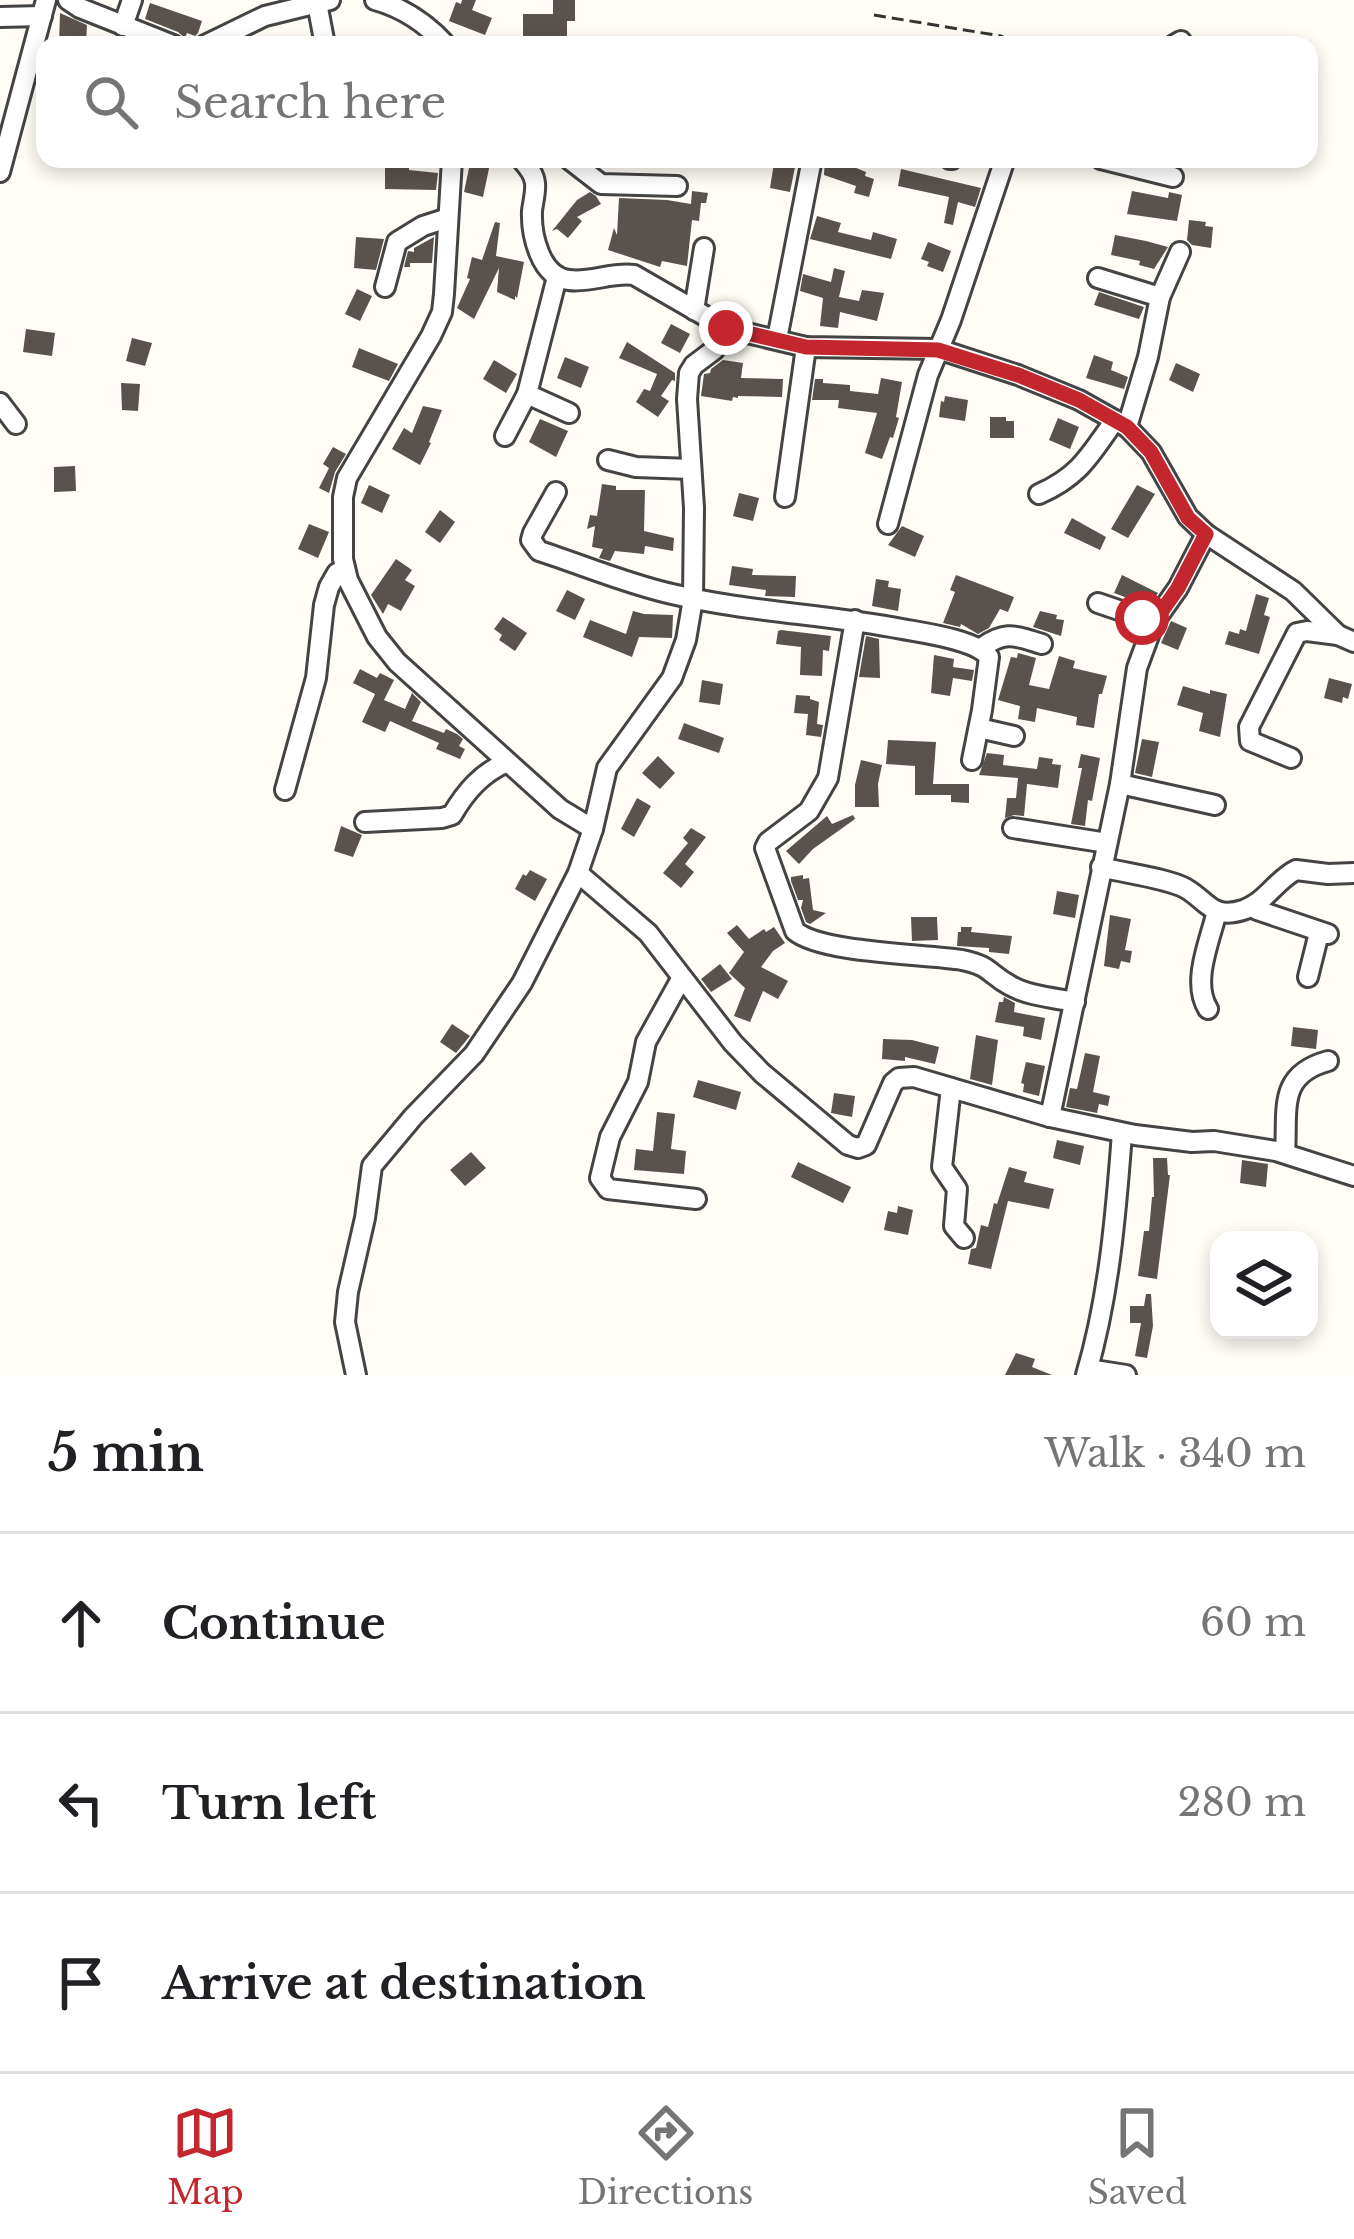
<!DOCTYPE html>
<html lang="en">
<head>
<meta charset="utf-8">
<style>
  :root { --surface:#fff; --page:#f6f6f6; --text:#202124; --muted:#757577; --line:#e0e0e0; --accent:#c4262e }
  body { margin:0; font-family:"Libre Baskerville",serif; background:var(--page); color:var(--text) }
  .controls { position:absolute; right:36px; bottom:36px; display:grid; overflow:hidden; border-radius:24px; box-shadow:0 6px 18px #0003 }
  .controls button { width:108px; height:108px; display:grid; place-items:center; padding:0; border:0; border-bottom:3px solid var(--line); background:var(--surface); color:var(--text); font:60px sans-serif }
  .stop { position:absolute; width:36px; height:36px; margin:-27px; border:9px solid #c4262e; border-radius:50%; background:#fff }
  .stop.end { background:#c4262e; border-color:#fff; box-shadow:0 3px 12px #0008 }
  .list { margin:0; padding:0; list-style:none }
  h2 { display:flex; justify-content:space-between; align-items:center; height:156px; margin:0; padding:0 48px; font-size:51px }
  h2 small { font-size:39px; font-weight:400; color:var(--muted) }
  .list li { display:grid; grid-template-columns:78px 1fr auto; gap:36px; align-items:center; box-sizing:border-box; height:180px; padding:0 48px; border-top:3px solid var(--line) }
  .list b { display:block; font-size:45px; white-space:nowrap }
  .list em { font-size:39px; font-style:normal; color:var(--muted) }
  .icon { flex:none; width:66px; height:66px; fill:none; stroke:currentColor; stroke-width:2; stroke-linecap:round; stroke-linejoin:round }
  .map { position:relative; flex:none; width:1354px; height:1375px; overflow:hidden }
  .search { position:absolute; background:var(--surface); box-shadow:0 6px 18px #0003; left:36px; right:36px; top:36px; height:132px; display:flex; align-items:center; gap:30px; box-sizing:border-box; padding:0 42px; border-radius:24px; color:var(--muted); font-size:45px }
  .sheet { height:696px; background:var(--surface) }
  nav { display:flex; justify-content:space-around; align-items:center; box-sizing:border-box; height:168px; border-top:3px solid var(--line); background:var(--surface); font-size:33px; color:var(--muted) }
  nav a { display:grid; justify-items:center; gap:6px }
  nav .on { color:var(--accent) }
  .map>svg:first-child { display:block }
  .building { fill:#5a524d }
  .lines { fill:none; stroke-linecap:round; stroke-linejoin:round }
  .minor-casing { stroke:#444; stroke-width:24 }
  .path { stroke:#333; stroke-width:3; stroke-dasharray:12 6; stroke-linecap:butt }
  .minor { stroke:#fff; stroke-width:18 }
  .route { stroke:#c4262e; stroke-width:15 }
</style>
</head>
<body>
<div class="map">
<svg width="1354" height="1375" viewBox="0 0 1354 1375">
  <rect width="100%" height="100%" fill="#fffdf5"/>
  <g class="building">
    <path d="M462,0H476L472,10L492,18L485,35L449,21L456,2L461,4Z"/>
    <path d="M553,0H575V21H567V45H550V36H523V14H553Z"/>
    <path d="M150,3L202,21L198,33L195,36L187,33L185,38L178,32L145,19Z"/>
    <path d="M60,13L87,25L86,45H59Z"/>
    <path d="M465,159H491L483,197L464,192L469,168H465Z"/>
    <path d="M825,159H834L866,172L865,176L874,179L869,197L854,193L856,186L824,175Z"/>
    <path d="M404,161V165L409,164V170L438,173L436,190L385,189V162Z"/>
    <path d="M774,163L795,167L790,192L770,188Z"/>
    <path d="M901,169L981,188L975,207L958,202L953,225L944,223L949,197L898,186Z"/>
    <path d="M692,191L708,193L706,203H701L699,221L692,220L687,266L662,261L660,267L608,250L614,228L617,235L619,198L667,200L691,204Z"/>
    <path d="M1132,191L1168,198L1169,192L1182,195L1177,221L1127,214Z"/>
    <path d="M590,192L596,196L601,204L577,217L582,221L568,238L557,229L552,231L577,200Z"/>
    <path d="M817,216L841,223L838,232L871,240L873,232L897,239L891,259L810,239Z"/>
    <path d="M1189,220L1206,222L1205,226L1213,227L1211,248L1192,245L1187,240Z"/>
    <path d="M495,222L500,223L496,256L524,262L517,298L515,296V300L497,292L499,268L474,319L457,308L470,279L467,278L472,257L482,260Z"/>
    <path d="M1115,235L1146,241L1168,247L1154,269L1139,265L1140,261L1111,255Z"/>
    <path d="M356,237L384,239L376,270L354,268Z"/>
    <path d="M434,237L432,263H410V267H404L408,251L414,252V248Z"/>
    <path d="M928,242L951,251L943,272L927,266L929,262L921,259Z"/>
    <path d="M834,268L845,271L839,297L859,301L862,290L884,293L877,321L840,312L838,328L820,326L823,298L800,291L803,274L831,282Z"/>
    <path d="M357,289L372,296L360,321L345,314Z"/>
    <path d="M1099,292L1144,307L1139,319L1094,305Z"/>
    <path d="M671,324L690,334L680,353L661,343Z"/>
    <path d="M26,329L55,333L52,356L23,352Z"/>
    <path d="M132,338L152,343L145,366L126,361Z"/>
    <path d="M627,342L675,373V381L672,380L661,396L669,401L658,417L636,402L644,389L650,391L657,374L619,358Z"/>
    <path d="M359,348L398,364L389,381L352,367Z"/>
    <path d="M1094,355L1113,362L1111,370L1128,377L1124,389L1086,378Z"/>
    <path d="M565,357L589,367L581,388L557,378Z"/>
    <path d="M494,360L517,374L506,393L483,379Z"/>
    <path d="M723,360L743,363L741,378L783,379L782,397L738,396V398L733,397L732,401L701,396L704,374L710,373L711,369Z"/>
    <path d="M1176,363L1200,374L1193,392L1169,380Z"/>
    <path d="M881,378L902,382L896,417L899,418L893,438L890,437L882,459L865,453L877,413L838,408L839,400H812L815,379H823V383L850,385V391L878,394Z"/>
    <path d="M121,383L140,384L138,411L122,410Z"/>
    <path d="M945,396L968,400L965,421L939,417L941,401L944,402Z"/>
    <path d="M423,406L442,410L429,442L431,443L420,465L392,449L404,428L412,433Z"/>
    <path d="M990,417H1006V421H1014V438H990Z"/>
    <path d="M1058,418L1079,427L1070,449L1049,440Z"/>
    <path d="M540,419L568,431L556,457L529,442Z"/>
    <path d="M333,447L346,454L335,472L329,493L319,488L329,468L323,464Z"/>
    <path d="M75,466L76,491L54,492V467Z"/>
    <path d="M602,484L616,486V490H645L644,531L674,538L673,551L645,546L644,554L615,551L610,561L599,558L603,549L592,547L595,526L587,529L590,515L597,516Z"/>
    <path d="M369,485L390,495L382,513L361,503Z"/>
    <path d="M1137,485L1155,494L1128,538L1111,529Z"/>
    <path d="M739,493L759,498L753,521L733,516Z"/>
    <path d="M440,510L455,522L440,543L425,532Z"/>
    <path d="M1072,518L1106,537L1100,550L1064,533Z"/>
    <path d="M309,524L329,532L318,558L298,549Z"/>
    <path d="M902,526L924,536L915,557L888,545Z"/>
    <path d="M396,559L412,570L405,580L415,586L401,611L388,604L383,614L371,595Z"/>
    <path d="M732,566L753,569L752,575L796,576L795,597L765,596L766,590L729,585Z"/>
    <path d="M956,575L1014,597L1008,612L1000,609L989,628L978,634L961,624L960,627L943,623L955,592L950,590Z"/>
    <path d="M1122,575L1158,593L1149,606L1114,593Z"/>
    <path d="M876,579L889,581L888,587L901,589L898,611L872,606Z"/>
    <path d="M567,590L585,599L575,620L556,611Z"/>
    <path d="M1256,594L1269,598L1264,615L1270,617L1259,654L1225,644L1229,631L1239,634L1240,629L1246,631Z"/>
    <path d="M633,611L644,614L673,615L672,638L639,637L632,657L583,637L590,620L626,634Z"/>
    <path d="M1040,611L1057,615L1056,619L1064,620L1061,636L1033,627Z"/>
    <path d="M503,617L527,633L515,651L499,640L502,635L494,629Z"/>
    <path d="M1171,621L1187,628L1178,650L1161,643Z"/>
    <path d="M781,630L831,636L829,651L823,650L822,676L800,675L801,647L776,644L778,631Z"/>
    <path d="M866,636L879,639L880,678L859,677Z"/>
    <path d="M1018,653L1036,658L1029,685L1049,689L1059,656L1075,661L1073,668L1107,676L1102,694H1099L1094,728L1076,725L1077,717L1037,708L1035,722L1018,719L1020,706L998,700L1011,657L1017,658Z"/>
    <path d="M934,655L954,659L953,667L974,670L972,681L953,678L950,696L931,693Z"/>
    <path d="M360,669L377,678L380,673L394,680L384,700L405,709L412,693L421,702L412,721L444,733L446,729L457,734L463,739L459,746L465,749L460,759L436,749L439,743L390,721L385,732L362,722L375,694L353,683Z"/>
    <path d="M1329,678L1352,684L1348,699L1343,697L1342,703L1324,698Z"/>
    <path d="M702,680L723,684L720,705L699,702Z"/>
    <path d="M1183,686L1210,694V690L1227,694L1220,737L1199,731L1203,713L1177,705Z"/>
    <path d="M796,695L810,696V699L819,702L817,724L823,725L821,737L806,735L808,714L794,713Z"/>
    <path d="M684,723L724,738L719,753L678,739Z"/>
    <path d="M1142,739L1159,742L1152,777L1135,773Z"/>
    <path d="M888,740L936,742L933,784H969V803L951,802V795H915V766L886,764Z"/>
    <path d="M987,753L1004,755L1003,765L1037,769L1039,757L1053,759L1052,764L1061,765L1058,788L1027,784L1024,816L1014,815L1005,818L1007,798H1016L1018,778L979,775Z"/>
    <path d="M1081,754L1100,758L1092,801L1088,800L1085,826L1071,824L1082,768H1078Z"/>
    <path d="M658,756L675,773L660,789L642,773Z"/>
    <path d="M861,760L882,765L878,784L879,807H855V785Z"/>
    <path d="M637,798L651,806L634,837L621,829Z"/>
    <path d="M853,815L855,819L813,849L799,864L786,851L827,816L832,824Z"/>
    <path d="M341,826L362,835L353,857L334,851Z"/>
    <path d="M691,828L706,837L685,864L694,872L681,888L663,873L688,843L683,838Z"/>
    <path d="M530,870L547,879L535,901L515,889L523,874L526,876Z"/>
    <path d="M803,875V879L809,878L813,910L826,913L810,924L806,922L801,908L803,900H798L791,881V877Z"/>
    <path d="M1057,891L1079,895L1075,918L1053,914Z"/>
    <path d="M1110,915L1131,919L1125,950L1132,951L1130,963L1121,961L1119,969L1104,966Z"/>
    <path d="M911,917H937L938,940L912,941Z"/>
    <path d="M737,925L749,939L764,929L766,932L774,927L785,943L773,951L761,967L788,981L778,999L763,991L750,1022L734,1016L745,988L729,973L744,952L727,933Z"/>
    <path d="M961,927H972L971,932L1012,936L1009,954L989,952V948L957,946L958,932H961Z"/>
    <path d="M720,964L732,979L711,992L701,979Z"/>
    <path d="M1004,997L1015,1003L1014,1012L1045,1018L1041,1040L1023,1036L1024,1027L995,1022L999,1002H1003Z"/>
    <path d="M452,1024L470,1036L456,1053L440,1042Z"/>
    <path d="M1293,1027L1318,1030L1316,1049L1291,1046Z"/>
    <path d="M976,1035L998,1040L992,1085L970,1079Z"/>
    <path d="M883,1039L912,1040L939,1047L935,1064L905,1057V1061L882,1059Z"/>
    <path d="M1085,1053L1100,1056L1093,1092L1110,1096L1108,1106L1099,1104L1097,1113L1066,1107L1070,1088L1077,1089Z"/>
    <path d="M1026,1062L1045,1066L1039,1096L1023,1092L1024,1084L1021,1083Z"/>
    <path d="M698,1080L741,1092L736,1110L693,1097Z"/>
    <path d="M834,1093L855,1096L852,1117L831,1113Z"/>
    <path d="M657,1112L675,1114L671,1149L686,1151L684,1174L634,1170L636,1149L653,1151Z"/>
    <path d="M1057,1140L1084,1146L1080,1165L1053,1158Z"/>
    <path d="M471,1152L486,1168L465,1186L450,1170Z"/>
    <path d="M1153,1158H1167L1168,1175H1170L1157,1279L1138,1276L1144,1231H1149L1152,1197H1154Z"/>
    <path d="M1242,1160L1268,1164L1266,1187L1240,1183Z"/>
    <path d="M798,1162L851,1187L843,1203L791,1177Z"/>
    <path d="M1009,1167L1027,1172L1024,1182L1054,1189L1049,1209L1008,1201L991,1269L968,1264L971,1249L976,1248L981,1225L988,1227L994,1203L997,1204Z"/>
    <path d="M898,1206L913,1210L908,1235L884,1230L888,1211L897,1213Z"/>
    <path d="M1146,1294H1151L1153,1326L1147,1358L1135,1356L1141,1323H1130V1306H1144Z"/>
    <path d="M1016,1353L1035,1359L1032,1367L1052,1375H1005Z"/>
  </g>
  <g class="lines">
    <g class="minor-casing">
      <g id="minor">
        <path d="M68,0L80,8L173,45"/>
        <path d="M375,0C404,8 426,23 446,45"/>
        <path d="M317,3L325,45"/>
        <path d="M0,17L42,16"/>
        <path d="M123,26L132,0"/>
        <path d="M205,45L265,16L330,0"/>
        <path d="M1174,45L1181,41"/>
        <path d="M452,159L444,294L442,312L431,336L347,478L343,497V559L348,580L377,637L397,662L560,809L593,829"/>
        <path d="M521,159C527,166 534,173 535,183C536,192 533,202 532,211C531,234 540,277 569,280C590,283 612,272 634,275L726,328L806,347L938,349L1018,375L1079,400L1127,427L1151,452L1188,517L1206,534L1293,591L1338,635L1354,642"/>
        <path d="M950,159H952"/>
        <path d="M1101,159L1173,177"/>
        <path d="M570,160L601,184L677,186"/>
        <path d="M0,172L46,0"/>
        <path d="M557,277L527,394L569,413"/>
        <path d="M1098,278L1160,297"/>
        <path d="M385,287L397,242L423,226L448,218"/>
        <path d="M694,310L704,248"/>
        <path d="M777,339L812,159"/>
        <path d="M0,403L16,424"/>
        <path d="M1127,427L1148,357L1160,297L1180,252"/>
        <path d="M505,436L527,394"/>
        <path d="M608,460L636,467L691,469"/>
        <path d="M556,492L533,533L531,540L539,551C583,565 627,584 672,594C747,612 826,614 902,629C924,633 976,640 989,657L982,710L972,760"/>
        <path d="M1039,494C1080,476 1090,455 1115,420"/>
        <path d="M785,497L806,347"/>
        <path d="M888,524L928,375L951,320L1005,159"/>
        <path d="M1098,603L1154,622"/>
        <path d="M855,620L828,778L809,811L768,842L765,848L795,931C821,953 924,954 962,960C992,966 988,974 1011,986C1029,996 1055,998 1075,1002"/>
        <path d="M981,648C1006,630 1015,636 1042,644"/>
        <path d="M979,728L1014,736"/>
        <path d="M1291,758L1250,741L1249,727L1297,633L1307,631L1338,635"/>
        <path d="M1120,784L1215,805"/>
        <path d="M285,790L316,678L324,605L329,587L337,573L345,569"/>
        <path d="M365,822L442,818L452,815C466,791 482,773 507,762"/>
        <path d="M1013,828L1107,843"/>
        <path d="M1101,867C1123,873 1166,878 1185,888C1207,900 1211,920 1243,910C1265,903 1276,880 1296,870L1328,874L1354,873"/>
        <path d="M578,873L648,933L733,1043L762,1073L848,1145L858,1148L866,1145L893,1083L899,1078L914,1077L1050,1117L1135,1135L1192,1142L1214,1141L1276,1151L1354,1176"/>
        <path d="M1252,906L1257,910L1328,934"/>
        <path d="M1308,977L1319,933"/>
        <path d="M681,979L646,1042L638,1082L610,1137L600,1178L608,1189L696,1199"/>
        <path d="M1208,1009C1191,982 1210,941 1217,911"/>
        <path d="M951,1088L942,1167L957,1189L954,1226L964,1238"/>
        <path d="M1050,1117L1120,784L1137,668L1154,622L1178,588L1206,534"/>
        <path d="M1285,1153C1288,1109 1277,1075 1328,1061"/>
        <path d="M1088,1369L1126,1375"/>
        <path d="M356,1375L345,1322L348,1292L365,1218L372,1166L413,1117L474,1054L522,983L578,873L593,829L607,768L672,678L686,640L693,599L694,508L687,399L689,373L694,365L714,350L726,328"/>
        <path d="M1086,1375C1109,1297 1116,1214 1122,1133"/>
      </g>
    </g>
    <path class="path" d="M874,15L1001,36L1020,45"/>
    <use href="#minor" class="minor"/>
  </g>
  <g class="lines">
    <path class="route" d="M726,328L806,347L938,350L1018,375L1079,400L1127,427L1151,452L1188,518L1206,534L1178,588L1154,622L1142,618"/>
  </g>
</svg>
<div class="controls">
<button><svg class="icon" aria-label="layers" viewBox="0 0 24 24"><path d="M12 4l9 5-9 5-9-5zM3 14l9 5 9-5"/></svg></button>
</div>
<div class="stop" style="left:1142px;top:618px"></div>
<div class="stop end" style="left:726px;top:328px"></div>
<div class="search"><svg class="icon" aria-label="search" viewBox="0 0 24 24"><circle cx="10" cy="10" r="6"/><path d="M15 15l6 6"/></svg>Search here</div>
</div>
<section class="sheet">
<h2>5 min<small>Walk · 340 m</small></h2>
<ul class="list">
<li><svg class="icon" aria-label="ahead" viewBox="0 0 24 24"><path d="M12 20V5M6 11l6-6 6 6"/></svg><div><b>Continue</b></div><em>60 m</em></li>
<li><svg class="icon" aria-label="left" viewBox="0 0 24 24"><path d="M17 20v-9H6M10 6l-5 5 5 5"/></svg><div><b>Turn left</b></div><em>280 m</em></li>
<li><svg class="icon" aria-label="arrive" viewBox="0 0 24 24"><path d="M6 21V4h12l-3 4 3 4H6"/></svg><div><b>Arrive at destination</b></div></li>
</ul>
</section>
<nav>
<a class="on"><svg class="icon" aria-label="map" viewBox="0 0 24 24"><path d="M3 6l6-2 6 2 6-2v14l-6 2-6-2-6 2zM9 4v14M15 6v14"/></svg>Map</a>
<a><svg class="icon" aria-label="directions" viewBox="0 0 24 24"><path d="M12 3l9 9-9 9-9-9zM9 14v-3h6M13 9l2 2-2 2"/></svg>Directions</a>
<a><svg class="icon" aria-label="saved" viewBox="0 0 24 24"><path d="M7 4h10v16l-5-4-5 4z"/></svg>Saved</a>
</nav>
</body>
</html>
